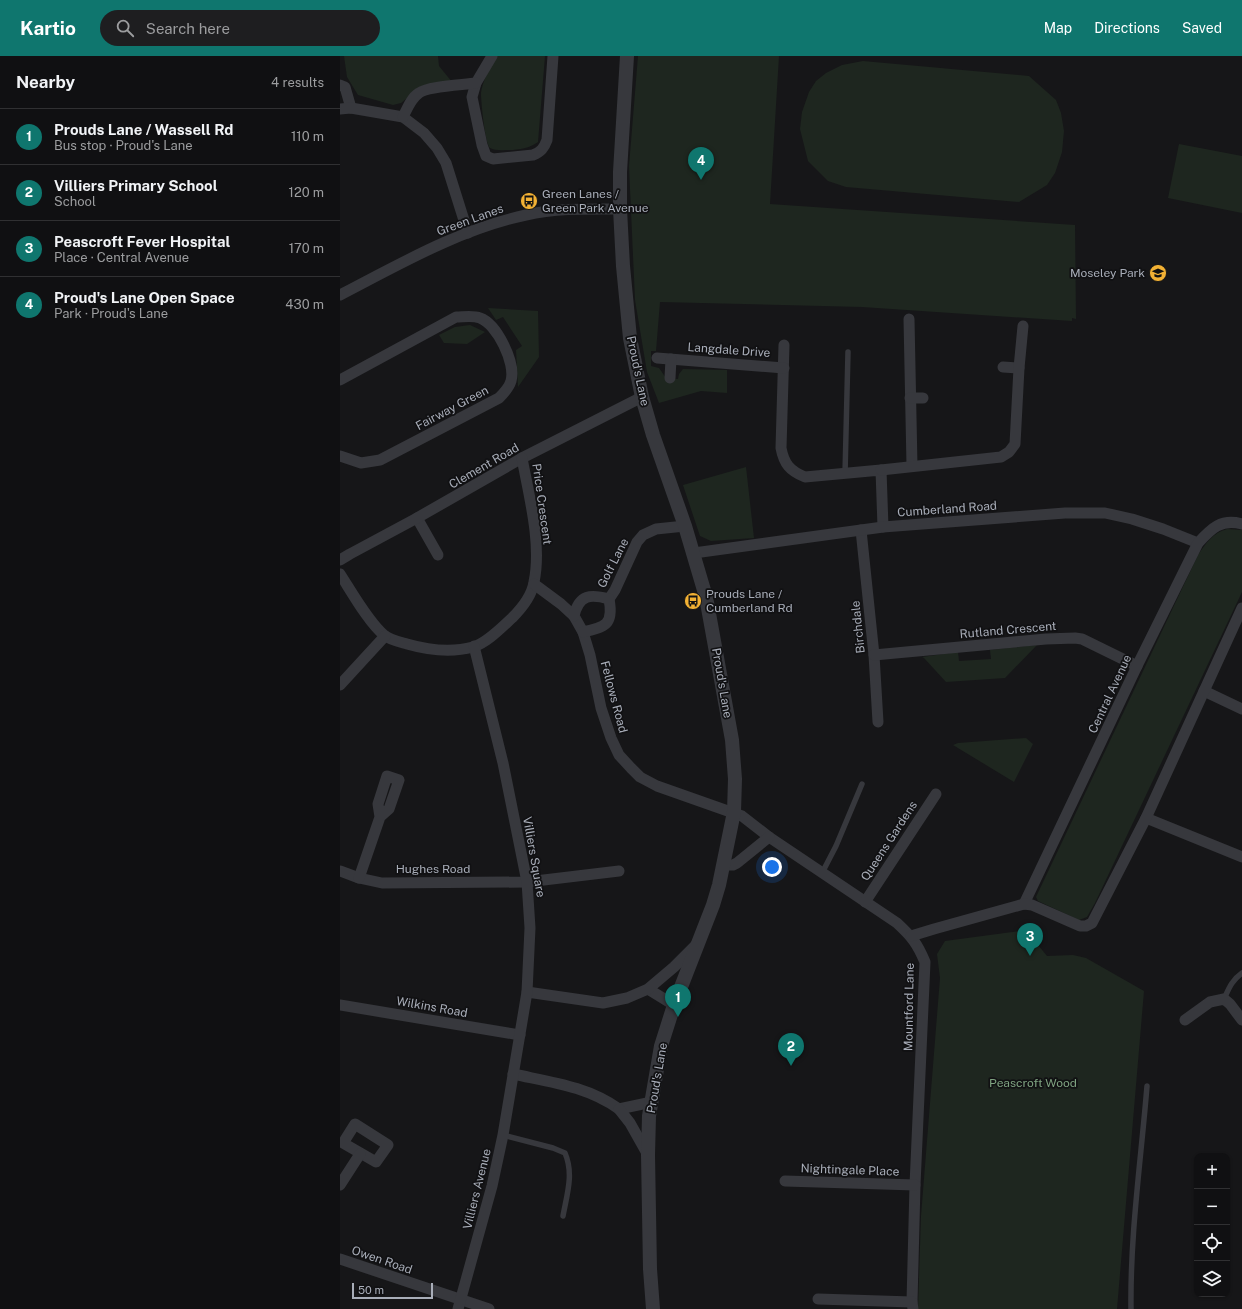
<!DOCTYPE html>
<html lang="en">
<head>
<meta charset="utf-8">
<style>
  :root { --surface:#101012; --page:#1e1e20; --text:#f1f3f6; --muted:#9c9d9f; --line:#303032; --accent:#0f766e }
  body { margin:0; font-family:"Public Sans",sans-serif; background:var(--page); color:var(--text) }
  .controls { position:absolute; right:12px; bottom:12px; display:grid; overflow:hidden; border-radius:8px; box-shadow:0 1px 3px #0004 }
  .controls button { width:36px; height:36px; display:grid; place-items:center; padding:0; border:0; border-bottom:1px solid var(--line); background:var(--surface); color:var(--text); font:20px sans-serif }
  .scale { position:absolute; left:12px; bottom:10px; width:81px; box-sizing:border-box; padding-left:4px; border:2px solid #a8adb8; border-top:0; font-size:11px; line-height:14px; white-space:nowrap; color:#a8adb8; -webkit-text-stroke:3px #111113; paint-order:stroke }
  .you { position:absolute; left:432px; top:811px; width:14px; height:14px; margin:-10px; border:3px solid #fff; border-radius:50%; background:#1a73e8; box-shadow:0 0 0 6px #1a73e833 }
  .badge { display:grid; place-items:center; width:26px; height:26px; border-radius:50%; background:var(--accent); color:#fff; font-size:13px; font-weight:700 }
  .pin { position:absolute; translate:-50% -33px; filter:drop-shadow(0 1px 2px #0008) }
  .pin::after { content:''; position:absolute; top:21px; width:14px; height:12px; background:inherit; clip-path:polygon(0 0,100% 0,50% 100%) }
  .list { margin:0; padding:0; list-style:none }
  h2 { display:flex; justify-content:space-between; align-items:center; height:52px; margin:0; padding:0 16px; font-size:17px }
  h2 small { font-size:13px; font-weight:400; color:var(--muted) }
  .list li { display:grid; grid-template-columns:26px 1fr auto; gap:12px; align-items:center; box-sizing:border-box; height:56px; padding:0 16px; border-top:1px solid var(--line) }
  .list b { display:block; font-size:15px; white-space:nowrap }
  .list p { margin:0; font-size:13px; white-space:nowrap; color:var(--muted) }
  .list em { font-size:13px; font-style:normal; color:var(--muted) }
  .icon { flex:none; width:22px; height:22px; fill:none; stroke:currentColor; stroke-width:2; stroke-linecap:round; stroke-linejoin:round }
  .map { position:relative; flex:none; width:902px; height:1253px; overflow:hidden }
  header { display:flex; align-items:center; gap:24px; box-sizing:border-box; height:56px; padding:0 20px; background:var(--accent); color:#fff }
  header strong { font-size:19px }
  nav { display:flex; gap:22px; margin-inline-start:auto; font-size:14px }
  .search { width:280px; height:36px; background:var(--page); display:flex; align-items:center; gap:10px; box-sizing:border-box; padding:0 14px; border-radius:22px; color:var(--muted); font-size:15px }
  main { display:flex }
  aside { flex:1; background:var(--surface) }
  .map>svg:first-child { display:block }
  .green { fill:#1e261f }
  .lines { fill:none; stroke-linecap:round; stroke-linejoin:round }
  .service { stroke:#37383d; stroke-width:5.5 }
  .minor { stroke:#37383d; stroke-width:11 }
  .tertiary { stroke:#37383d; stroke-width:14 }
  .labels { text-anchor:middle; stroke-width:3.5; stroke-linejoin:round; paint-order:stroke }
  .poi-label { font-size:12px; fill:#a8adb8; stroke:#111113; text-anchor:start }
  .street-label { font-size:12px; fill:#a8adb8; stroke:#111113 }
  .park-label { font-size:12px; fill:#7fa381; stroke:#111113 }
</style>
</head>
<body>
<header>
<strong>Kartio</strong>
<div class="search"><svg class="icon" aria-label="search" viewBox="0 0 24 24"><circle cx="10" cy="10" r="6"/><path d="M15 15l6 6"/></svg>Search here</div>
<nav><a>Map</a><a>Directions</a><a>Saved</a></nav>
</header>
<main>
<aside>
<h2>Nearby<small>4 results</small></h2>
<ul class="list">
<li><span class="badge">1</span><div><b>Prouds Lane / Wassell Rd</b><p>Bus stop · Proud's Lane</p></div><em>110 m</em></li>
<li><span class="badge">2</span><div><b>Villiers Primary School</b><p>School</p></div><em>120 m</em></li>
<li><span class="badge">3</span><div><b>Peascroft Fever Hospital</b><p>Place · Central Avenue</p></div><em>170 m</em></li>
<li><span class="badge">4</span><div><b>Proud's Lane Open Space</b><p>Park · Proud's Lane</p></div><em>430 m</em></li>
</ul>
</aside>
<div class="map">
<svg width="902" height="1253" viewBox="0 0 902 1253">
  <rect width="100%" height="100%" fill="#161618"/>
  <g class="green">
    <path d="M4,0H98L99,10L112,26L82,30L61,47L53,49L18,39L7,21Z"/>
    <path d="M156,0H205L198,86C190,92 179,94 169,94C164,94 155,95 150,92C145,88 141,46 141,37C142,26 151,10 156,0Z"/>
    <path d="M298,0H439L430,148L735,169L736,263L732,262V265L522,251L320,246L316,295H311V310L319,312L326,322L338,323L339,318L343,313L387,314V337L361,335L319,347L307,316L295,244L289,110Z"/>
    <path d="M523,5L689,20L716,44L721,57L724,75L722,96L715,117L707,129L679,146L506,131L488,125L468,105L460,73L462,56L469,36L476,25L486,17L502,9Z"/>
    <path d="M839,88L902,100V157L828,142Z"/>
    <path d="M148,252L198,255L199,301L178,331L176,294L182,290L163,261L156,264Z"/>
    <path d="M130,269L145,276L127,288L104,287L99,279L115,271Z"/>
    <path d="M406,411L414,482L371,485L360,480L343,429Z"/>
    <path d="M887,473L902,474V536L755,847L747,861L739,864L698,845L696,841L858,499C866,487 873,477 887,473Z"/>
    <path d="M697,589L665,622L606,626L584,602L582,601L618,596L619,605L651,603L650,594Z"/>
    <path d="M686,682L693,688L674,726L613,689L618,687Z"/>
    <path d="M680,875L694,884L707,900L733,899L746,902L804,935L777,1253H578L581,1160L600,922L597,898L605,885Z"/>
  </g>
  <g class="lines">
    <g class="service">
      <path d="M505,418L508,296"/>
      <path d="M482,817L496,790L522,728"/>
      <path d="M884,943C889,932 892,924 902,917"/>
      <path d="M163,1079L213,1092L225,1097C234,1118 227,1138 223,1160"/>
      <path d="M791,1253C790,1178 801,1104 807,1030"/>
    </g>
    <g class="minor">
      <path d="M152,0L136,27L132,41L142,89L146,100L153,103L193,99C201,96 204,92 207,84L213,0"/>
      <path d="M0,29L5,31L11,52"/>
      <path d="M0,53L11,52L63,61L84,77L97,92L106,107L128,177"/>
      <path d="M63,61C67,53 71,42 79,37C88,30 123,29 136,27"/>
      <path d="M0,239C60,208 120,173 186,159C217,152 249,153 280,153"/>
      <path d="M569,263L572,410"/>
      <path d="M444,289L441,392C444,408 450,415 465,421L541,414L543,471"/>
      <path d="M317,302L444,312"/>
      <path d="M663,311L679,312"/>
      <path d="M330,322L331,303"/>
      <path d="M0,324L116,261C123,261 133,259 140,262C157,268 176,307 171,325C169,332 164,337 159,342L40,404L21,407L0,400"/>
      <path d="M570,342H583"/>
      <path d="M541,414L661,401L669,396L675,388L679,312L683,270"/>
      <path d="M77,462L98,499"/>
      <path d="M521,474L534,599L538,666"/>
      <path d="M354,497L543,471L725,457H765L792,463L823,473L858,487"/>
      <path d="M0,504L10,498L77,462L182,402L302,341"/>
      <path d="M0,518C11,535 29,567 44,579C50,584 60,586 67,588C88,594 111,597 133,591C147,587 162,571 172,562C181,553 192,539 194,526C202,488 189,440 182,402"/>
      <path d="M194,528L221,548L234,560L243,576L250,599L261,652L271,682L279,699L291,712L300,721L317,730L402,760L429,781L557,867C572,881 577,887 585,906L575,1129L572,1246L573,1253"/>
      <path d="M269,543L275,534L297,486L303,479L316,473L345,470"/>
      <path d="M234,560C239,538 251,538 269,543C274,569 265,571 243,576"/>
      <path d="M534,599L706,583L735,582L742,583L797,610"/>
      <path d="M0,629L45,580"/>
      <path d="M864,635L902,653"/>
      <path d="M806,762L902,801"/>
      <path d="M384,809H393L397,807L429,781"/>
      <path d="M0,815L19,822L42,827L187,826L279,815"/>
      <path d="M19,822L40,761L38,748L47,720L59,724L49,753L40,761"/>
      <path d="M525,846L596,738"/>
      <path d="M684,848L797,610L858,487C871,473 881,462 902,468"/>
      <path d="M571,880L594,873L684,848L692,849L740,870H746L752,867L806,762L902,552"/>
      <path d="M308,933L334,949"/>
      <path d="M187,936L263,947L287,942L308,933L334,911L356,889"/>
      <path d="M0,949L180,979"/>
      <path d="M845,964L870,946L884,943L890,948L902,964"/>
      <path d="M173,1018C210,1026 247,1030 279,1053L312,1046"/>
      <path d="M279,1053L290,1067L308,1099"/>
      <path d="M15,1068L48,1089L36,1106L3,1087Z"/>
      <path d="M445,1125L575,1129"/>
      <path d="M0,1129L20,1098"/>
      <path d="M0,1203L149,1253"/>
      <path d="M478,1243L572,1246"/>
      <path d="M118,1253L152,1130L163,1079L187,936L190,872L187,826L163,707L134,590"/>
    </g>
    <path class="tertiary" d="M287,0L280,116V153L283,210L290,282L302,341L313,379L345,470L366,541L392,684L395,723L394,756L379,829L373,849L334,949L321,990L309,1060L308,1099L310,1213L313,1253"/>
  </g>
  <defs>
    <g id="bus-disc" transform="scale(0.9)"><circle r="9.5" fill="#f2b134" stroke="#111113"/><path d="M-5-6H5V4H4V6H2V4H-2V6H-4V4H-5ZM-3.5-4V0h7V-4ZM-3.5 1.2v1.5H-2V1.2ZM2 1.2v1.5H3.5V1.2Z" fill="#111"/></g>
    <g id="school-disc" transform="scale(0.9)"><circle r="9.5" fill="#f2b134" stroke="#111113"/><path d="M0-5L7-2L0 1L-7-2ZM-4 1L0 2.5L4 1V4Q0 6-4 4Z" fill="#111"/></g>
  </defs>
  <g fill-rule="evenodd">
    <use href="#bus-disc" x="189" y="145"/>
    <use href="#school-disc" x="818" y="217"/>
    <use href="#bus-disc" x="353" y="545"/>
  </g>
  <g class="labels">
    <g class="poi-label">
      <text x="202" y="142">Green Lanes /<tspan x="202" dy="14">Green Park Avenue</tspan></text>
      <text x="805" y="221" text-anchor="end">Moseley Park</text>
      <text x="366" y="542">Prouds Lane /<tspan x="366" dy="14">Cumberland Rd</tspan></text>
    </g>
    <g class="street-label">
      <text transform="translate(130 164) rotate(-20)" y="4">Green Lanes</text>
      <text transform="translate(389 294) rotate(4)" y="4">Langdale Drive</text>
      <text transform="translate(298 315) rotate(78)" y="4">Proud's Lane</text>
      <text transform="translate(112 352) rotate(-28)" y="4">Fairway Green</text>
      <text transform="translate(144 410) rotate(-30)" y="4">Clement Road</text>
      <text transform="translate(202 448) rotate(82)" y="4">Price Crescent</text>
      <text transform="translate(607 453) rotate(-4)" y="4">Cumberland Road</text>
      <text transform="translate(273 507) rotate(-63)" y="4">Golf Lane</text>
      <text transform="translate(518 571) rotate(-96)" y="4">Birchdale</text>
      <text transform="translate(668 574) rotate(-5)" y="4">Rutland Crescent</text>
      <text transform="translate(382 627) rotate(80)" y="4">Proud's Lane</text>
      <text transform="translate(770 638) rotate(-65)" y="4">Central Avenue</text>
      <text transform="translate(274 641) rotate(75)" y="4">Fellows Road</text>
      <text transform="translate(549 785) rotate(-57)" y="4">Queens Gardens</text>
      <text transform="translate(194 801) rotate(80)" y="4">Villiers Square</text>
      <text x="93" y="817">Hughes Road</text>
      <text transform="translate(92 951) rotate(10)" y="4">Wilkins Road</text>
      <text transform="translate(569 951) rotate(-89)" y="4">Mountford Lane</text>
      <text transform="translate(317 1022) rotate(-80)" y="4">Proud's Lane</text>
      <text transform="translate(510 1114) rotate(2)" y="4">Nightingale Place</text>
      <text transform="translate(137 1133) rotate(-76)" y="4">Villiers Avenue</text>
      <text transform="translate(42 1204) rotate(19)" y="4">Owen Road</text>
    </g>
    <g class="park-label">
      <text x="693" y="1031">Peascroft Wood</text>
    </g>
  </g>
</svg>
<div class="controls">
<button>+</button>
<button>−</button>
<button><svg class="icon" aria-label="locate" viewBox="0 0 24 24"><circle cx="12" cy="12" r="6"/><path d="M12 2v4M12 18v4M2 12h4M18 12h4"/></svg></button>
<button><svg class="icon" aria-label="layers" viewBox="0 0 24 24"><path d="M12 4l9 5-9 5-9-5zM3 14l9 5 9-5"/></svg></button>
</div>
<div class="scale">50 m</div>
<div class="you"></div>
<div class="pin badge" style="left:338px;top:961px">1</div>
<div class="pin badge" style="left:451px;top:1010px">2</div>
<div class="pin badge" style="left:690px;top:900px">3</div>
<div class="pin badge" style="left:361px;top:124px">4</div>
</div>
</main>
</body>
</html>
